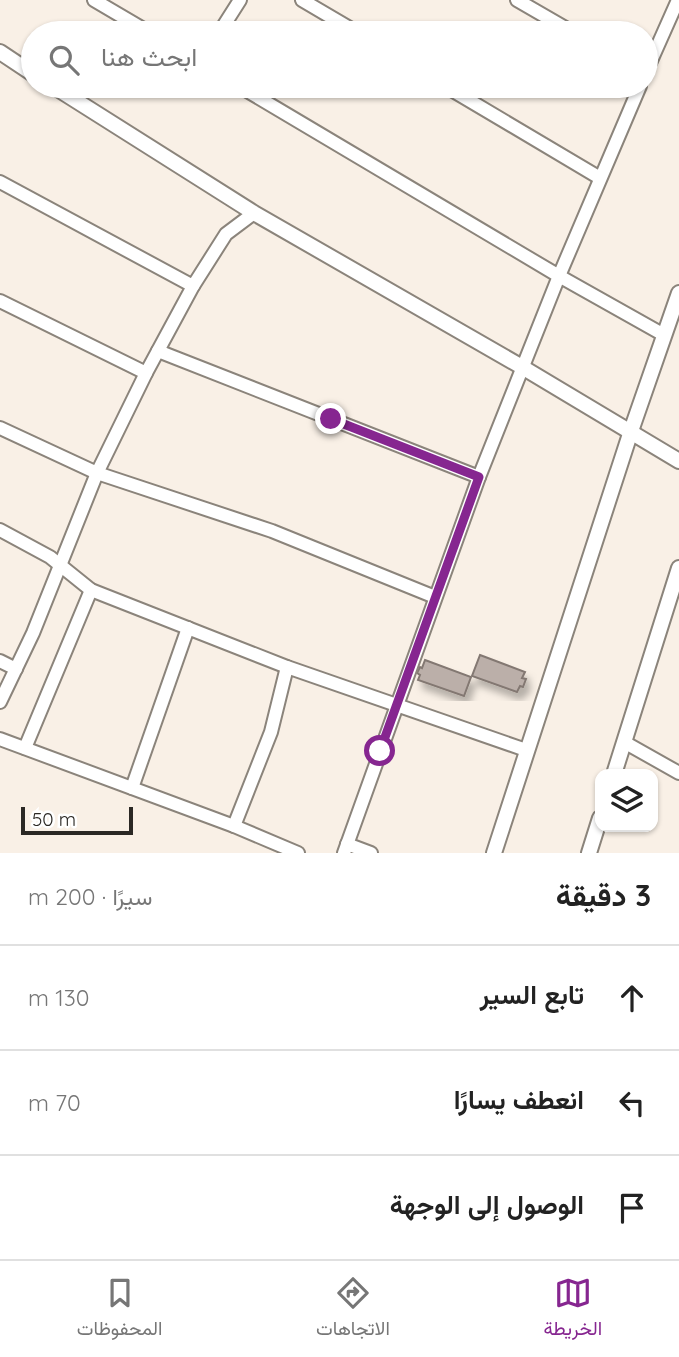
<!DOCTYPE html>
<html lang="ar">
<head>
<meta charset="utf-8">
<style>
  :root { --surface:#fff; --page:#f2f2f2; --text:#222; --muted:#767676; --line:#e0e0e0; --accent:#862690 }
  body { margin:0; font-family:Quicksand,Vazirmatn,sans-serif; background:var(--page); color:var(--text); direction:rtl }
  .controls { position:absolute; right:21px; bottom:21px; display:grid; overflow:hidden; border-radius:14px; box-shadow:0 2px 5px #0004 }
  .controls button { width:63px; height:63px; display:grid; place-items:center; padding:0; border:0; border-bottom:2px solid var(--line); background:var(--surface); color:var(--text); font:35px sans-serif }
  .scale { position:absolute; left:21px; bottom:18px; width:112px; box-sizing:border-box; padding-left:7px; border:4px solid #2b2824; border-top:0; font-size:19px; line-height:24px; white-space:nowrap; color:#2b2824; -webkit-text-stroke:5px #fff; paint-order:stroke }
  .stop { position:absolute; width:21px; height:21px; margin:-16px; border:5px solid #862690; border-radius:50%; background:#fff }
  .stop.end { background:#862690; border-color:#fff; box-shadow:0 2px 7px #0008 }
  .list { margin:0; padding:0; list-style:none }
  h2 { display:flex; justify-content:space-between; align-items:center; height:91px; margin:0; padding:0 28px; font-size:30px }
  h2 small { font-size:23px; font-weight:400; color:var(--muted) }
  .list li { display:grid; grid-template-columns:46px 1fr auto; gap:21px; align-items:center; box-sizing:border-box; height:105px; padding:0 28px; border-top:2px solid var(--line) }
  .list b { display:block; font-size:26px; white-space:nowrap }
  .list em { font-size:23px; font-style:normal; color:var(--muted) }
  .icon { flex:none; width:38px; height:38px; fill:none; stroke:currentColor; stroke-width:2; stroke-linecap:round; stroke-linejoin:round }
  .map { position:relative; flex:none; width:679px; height:853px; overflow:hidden; direction:ltr }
  .search { position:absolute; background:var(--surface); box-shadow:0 2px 5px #0004; left:21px; right:21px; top:21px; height:77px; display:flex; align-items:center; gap:18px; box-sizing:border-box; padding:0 24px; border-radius:38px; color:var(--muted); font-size:26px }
  .sheet { height:406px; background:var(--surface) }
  nav { display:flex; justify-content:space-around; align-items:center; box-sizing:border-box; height:98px; border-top:2px solid var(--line); background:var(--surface); font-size:19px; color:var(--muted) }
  nav a { display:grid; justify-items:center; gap:4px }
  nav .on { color:var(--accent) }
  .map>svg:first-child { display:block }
  .building { fill:#bbafa9; stroke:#837872; stroke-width:2; filter:url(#shadow) }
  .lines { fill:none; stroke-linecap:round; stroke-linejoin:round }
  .minor-casing { stroke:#8b847b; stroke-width:16 }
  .tertiary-casing { stroke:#8b847b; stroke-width:18 }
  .minor { stroke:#fff; stroke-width:12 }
  .tertiary { stroke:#fff; stroke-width:14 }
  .route { stroke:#862690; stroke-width:9 }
</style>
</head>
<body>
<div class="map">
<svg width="679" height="853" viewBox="0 0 679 853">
  <defs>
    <filter id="shadow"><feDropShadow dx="4.5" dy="8" stdDeviation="3.5" flood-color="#0004"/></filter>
  </defs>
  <rect width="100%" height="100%" fill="#f9f0e6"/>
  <g class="building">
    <path d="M480,655L525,672L522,678L526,679L523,687L520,686L517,692L472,676Z"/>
    <path d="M425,660L471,677L464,696L418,680L420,675L417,673L420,667L422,668Z"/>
  </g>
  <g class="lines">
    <g class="minor-casing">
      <g id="minor">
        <path d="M94,0L150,33"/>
        <path d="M302,0L358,33"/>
        <path d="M517,0L574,33"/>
        <path d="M219,33L240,0"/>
        <path d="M646,72L678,0"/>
        <path d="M239,86L559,276L664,335"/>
        <path d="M445,86L600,178"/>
        <path d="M0,182L193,286"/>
        <path d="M0,301L146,373"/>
        <path d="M158,351L479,477"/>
        <path d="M0,428L97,473L272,531L435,597"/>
        <path d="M0,530L50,557L91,590L287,667L526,750"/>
        <path d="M0,661L16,669"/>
        <path d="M0,702L33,633L97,473L146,373L193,286L226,234L254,213"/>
        <path d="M0,739L234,826L298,853"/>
        <path d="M624,742L679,773"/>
        <path d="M25,748L91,590"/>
        <path d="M132,788L188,628"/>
        <path d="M234,826L271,732L287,667"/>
        <path d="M347,844L371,853"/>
        <path d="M344,853L479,477L559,276L640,86"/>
      </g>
    </g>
    <g class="tertiary-casing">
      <g id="tertiary">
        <path d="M0,52L33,74"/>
        <path d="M53,86L254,213L522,367L679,461"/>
        <path d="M614,774L679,568"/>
        <path d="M494,853L631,431L679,293"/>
        <path d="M589,853L600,818"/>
      </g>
    </g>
    <use href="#minor" class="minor"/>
    <use href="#tertiary" class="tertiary"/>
  </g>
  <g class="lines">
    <path class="route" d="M331,419L479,477L380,751"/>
  </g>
</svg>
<div class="controls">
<button><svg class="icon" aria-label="layers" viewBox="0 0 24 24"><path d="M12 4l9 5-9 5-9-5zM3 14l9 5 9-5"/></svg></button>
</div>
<div class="scale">50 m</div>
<div class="stop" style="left:380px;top:751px"></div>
<div class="stop end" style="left:331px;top:419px"></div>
<div class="search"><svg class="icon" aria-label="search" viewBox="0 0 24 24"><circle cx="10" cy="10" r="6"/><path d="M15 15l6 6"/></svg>ابحث هنا</div>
</div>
<section class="sheet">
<h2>3 دقيقة<small>سيرًا · 200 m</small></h2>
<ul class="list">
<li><svg class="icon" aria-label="ahead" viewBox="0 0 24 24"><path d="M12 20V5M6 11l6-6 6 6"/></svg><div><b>تابع السير</b></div><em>130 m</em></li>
<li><svg class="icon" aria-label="left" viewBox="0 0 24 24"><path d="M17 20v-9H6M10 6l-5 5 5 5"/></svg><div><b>انعطف يسارًا</b></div><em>70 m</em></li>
<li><svg class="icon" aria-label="arrive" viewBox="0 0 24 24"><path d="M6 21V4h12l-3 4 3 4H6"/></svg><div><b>الوصول إلى الوجهة</b></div></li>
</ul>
</section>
<nav>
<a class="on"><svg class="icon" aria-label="map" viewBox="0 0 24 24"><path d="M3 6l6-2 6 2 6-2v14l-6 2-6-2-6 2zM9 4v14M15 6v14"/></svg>الخريطة</a>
<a><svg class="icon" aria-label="directions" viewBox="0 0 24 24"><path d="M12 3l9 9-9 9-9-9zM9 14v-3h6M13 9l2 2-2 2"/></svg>الاتجاهات</a>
<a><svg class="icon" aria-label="saved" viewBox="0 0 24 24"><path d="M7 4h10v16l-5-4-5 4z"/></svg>المحفوظات</a>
</nav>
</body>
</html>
